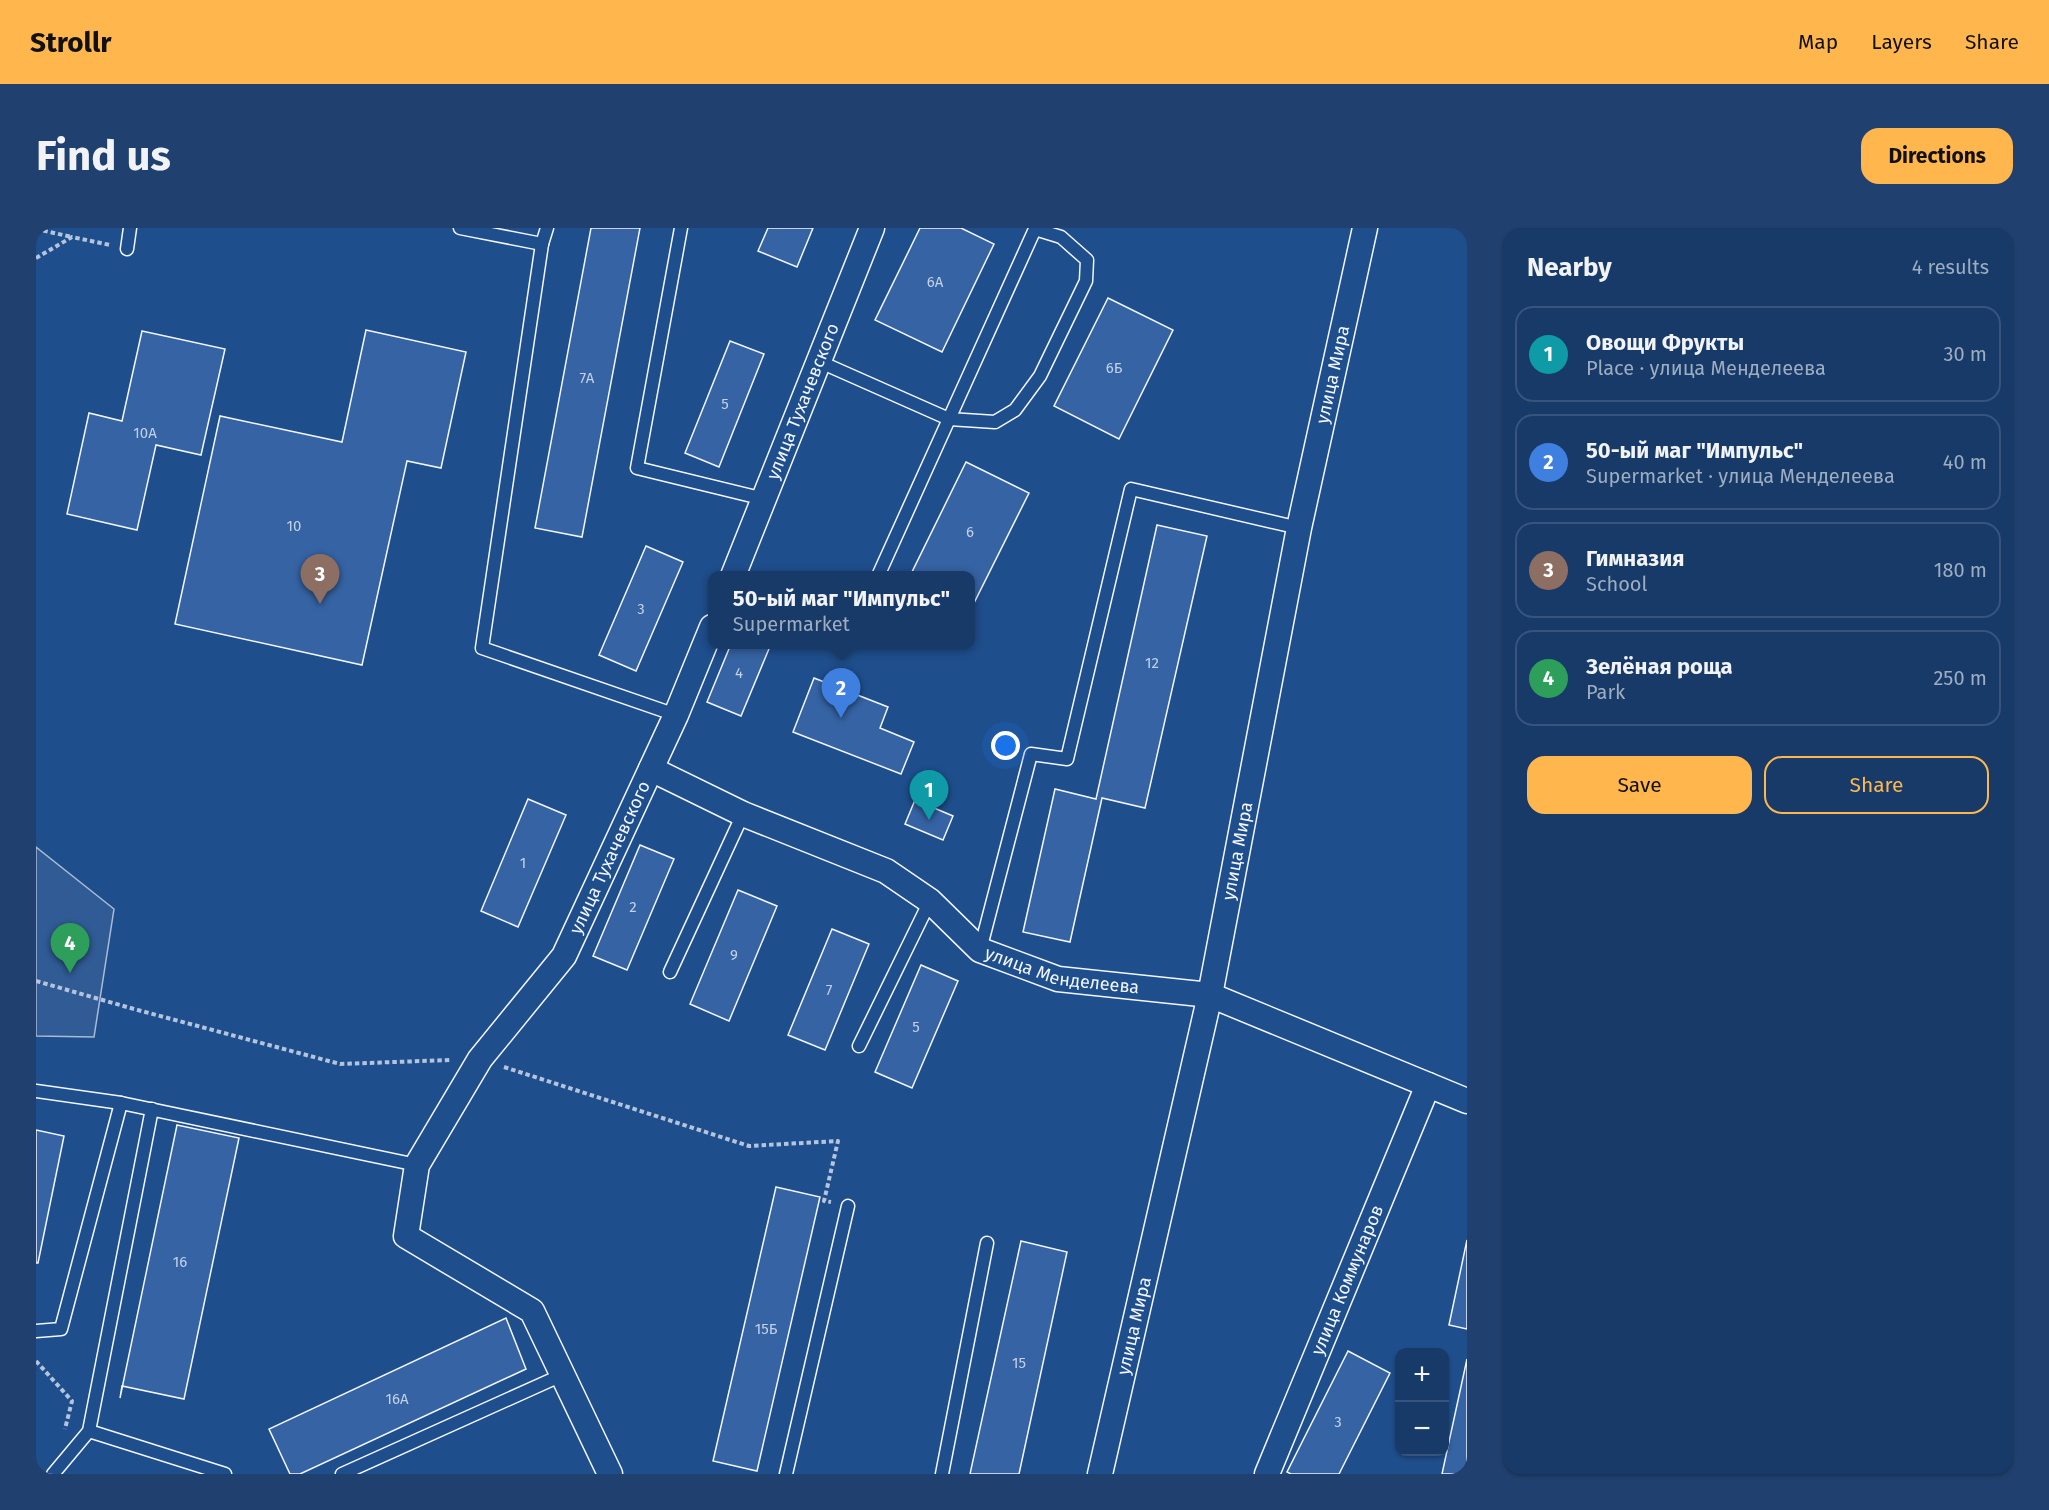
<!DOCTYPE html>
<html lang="en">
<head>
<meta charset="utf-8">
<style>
  :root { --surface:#173a69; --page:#20416f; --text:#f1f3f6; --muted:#9eadc0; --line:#36547d; --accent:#ffb74d }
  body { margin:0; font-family:"Fira Sans",sans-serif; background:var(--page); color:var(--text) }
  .controls { position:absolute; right:18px; bottom:18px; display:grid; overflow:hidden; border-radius:12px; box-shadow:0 2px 4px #0004 }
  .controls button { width:54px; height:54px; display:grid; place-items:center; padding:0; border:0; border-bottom:2px solid var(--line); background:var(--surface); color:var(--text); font:30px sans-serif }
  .you { position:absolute; left:970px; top:518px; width:21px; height:21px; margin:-15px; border:4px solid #fff; border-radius:50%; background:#1a73e8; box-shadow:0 0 0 9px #1a73e833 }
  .badge { display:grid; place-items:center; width:39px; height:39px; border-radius:50%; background:var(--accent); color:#fff; font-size:20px; font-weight:700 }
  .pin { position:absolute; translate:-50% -50px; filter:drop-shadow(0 2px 3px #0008) }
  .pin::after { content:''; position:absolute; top:32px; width:21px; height:18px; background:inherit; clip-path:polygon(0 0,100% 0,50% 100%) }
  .popup { position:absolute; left:672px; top:343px; width:267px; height:78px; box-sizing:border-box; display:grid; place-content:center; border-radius:12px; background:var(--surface); filter:drop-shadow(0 2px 4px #0005); font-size:20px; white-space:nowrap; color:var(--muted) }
  .popup b { font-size:22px; color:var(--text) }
  .popup::after { content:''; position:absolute; left:50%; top:100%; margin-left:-12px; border:12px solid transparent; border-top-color:var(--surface) }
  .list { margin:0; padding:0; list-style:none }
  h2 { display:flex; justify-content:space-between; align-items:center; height:78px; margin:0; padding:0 24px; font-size:26px }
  h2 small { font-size:20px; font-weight:400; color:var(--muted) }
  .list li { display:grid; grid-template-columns:39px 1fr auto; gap:18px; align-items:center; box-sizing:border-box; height:96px; margin:0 12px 12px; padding:0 12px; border:2px solid var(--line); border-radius:18px }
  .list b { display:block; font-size:22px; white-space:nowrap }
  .list p { margin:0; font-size:20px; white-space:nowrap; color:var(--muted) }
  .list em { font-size:20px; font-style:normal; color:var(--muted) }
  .actions { display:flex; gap:12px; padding:18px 24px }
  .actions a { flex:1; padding:14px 0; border:2px solid var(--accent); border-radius:18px; text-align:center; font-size:21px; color:var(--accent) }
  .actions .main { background:var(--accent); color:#111 }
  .map { position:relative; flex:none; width:1431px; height:1246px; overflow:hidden; border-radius:18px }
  header { display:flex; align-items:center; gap:36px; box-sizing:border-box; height:84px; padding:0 30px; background:var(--accent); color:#111 }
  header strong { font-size:28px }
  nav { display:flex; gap:33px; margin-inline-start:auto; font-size:21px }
  .intro { display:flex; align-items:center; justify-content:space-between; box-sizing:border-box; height:144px; padding:0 36px }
  h1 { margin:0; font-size:42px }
  .button { padding:15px 27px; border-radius:18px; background:var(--accent); color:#111; font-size:21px; font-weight:700 }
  main { display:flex; gap:36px; padding:0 36px }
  aside { flex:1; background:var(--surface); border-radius:18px; box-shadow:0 2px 4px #0004 }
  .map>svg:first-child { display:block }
  .built { fill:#305b95; stroke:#a8bbd7; stroke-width:1.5 }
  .building { fill:#3563a3; stroke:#f2f6ff; stroke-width:1.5 }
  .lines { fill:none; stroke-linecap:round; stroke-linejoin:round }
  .lane-casing { stroke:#f2f6ff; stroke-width:15 }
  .street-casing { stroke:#f2f6ff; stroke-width:27 }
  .path { stroke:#b3c4dc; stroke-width:4; stroke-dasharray:4.5 3; stroke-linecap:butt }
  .lane { stroke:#1f4e8c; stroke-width:12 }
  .street { stroke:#1f4e8c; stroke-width:24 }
  .labels { text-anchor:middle; stroke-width:4.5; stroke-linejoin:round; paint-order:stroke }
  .number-label { font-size:15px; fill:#c3d1e8 }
  .street-label { font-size:18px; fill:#f2f6ff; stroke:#1f4e8c }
</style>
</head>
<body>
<header>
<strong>Strollr</strong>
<nav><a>Map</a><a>Layers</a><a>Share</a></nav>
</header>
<div class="intro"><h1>Find us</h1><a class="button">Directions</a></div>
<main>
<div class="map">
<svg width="1431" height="1246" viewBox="0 0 1431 1246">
  <rect width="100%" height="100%" fill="#1f4e8c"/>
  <path class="built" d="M0,619L78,681L58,809L0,808Z"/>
  <g class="building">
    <path d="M555,0H604L546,309L499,300Z"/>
    <path d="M732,0H777L761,39L722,23Z"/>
    <path d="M884,0H925L958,16L906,124L839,92Z"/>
    <path d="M1072,70L1137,102L1083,211L1018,178Z"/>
    <path d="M330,102L430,124L405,240L371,233L326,437L139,396L184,188L306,214Z"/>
    <path d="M106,103L189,121L165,227L120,217L101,302L31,286L53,185L86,193Z"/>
    <path d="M694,113L728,126L683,239L649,225Z"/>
    <path d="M930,234L993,265L938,375L934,373V348H884L876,344Z"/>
    <path d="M1121,297L1171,308L1109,580L1066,570L1034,714L987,704L1019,561L1060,571Z"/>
    <path d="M610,318L647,334L600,443L563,427Z"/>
    <path d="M695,416H735L705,488L671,474Z"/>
    <path d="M778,450L852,479L844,500L878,514L865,546L757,504Z"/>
    <path d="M492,571L530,587L482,699L445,683Z"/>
    <path d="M879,572L917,588L907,612L869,596Z"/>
    <path d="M604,617L638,631L591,742L557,728Z"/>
    <path d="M702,662L741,678L693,793L654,776Z"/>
    <path d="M796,701L833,716L789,822L752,807Z"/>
    <path d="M885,737L922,753L876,860L839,844Z"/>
    <path d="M141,897L203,910L148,1171L86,1158L84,1170Z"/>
    <path d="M0,902L28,908L2,1035H0Z"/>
    <path d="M740,959L784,969L721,1243L677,1233Z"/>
    <path d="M1431,1012V1101L1413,1097Z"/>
    <path d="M985,1013L1031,1024L983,1246H934Z"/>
    <path d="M470,1090L490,1141L264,1246H254L233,1201Z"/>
    <path d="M1312,1123L1354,1145L1303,1246H1255L1251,1244Z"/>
    <path d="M1431,1131V1246H1406Z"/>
  </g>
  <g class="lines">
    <g class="lane-casing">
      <g id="lane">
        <path d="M424,0L506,16L511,0"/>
        <path d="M645,0L601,240L728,271"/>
        <path d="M999,1L1025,9L1051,32L1050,53L1004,148L979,182L959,194L913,191Z"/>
        <path d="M506,16L446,420L640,487"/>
        <path d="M91,21L94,0"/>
        <path d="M782,133L913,191L842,348"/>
        <path d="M944,722L995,526L1031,531L1095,261L1263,300"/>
        <path d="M634,744L707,586"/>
        <path d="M823,818L894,673"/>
        <path d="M0,863L85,875"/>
        <path d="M0,1103L25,1101L85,875L381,937"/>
        <path d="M53,1203L189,1246"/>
        <path d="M17,1246L53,1203L116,881"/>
        <path d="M306,1246L526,1147"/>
        <path d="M750,1246L812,978"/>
        <path d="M906,1246L951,1015"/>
      </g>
    </g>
    <g class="street-casing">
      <g id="street">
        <path id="s1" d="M697,348L836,0"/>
        <path id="s2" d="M615,541L707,586L850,643L894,673L944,722L1022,751L1174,767L1431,873"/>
        <path id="s3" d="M574,1246L496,1083L370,1008L381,937L444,831L528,728L640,487L676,399"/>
        <path id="s4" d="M1064,1246L1174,767L1263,300L1329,0"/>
        <path id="s5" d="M1231,1246L1392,857"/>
      </g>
    </g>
    <g class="path">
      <path d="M0,1L36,9"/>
      <path d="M0,30L36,9L74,17"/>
      <path d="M0,753L98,781L304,836L414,832"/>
      <path d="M468,839L713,918L802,913L788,973L795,974"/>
      <path d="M0,1133L36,1173L29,1201"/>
    </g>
    <use href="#lane" class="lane"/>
    <use href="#street" class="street"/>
  </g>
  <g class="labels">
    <g class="number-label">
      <text x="899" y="59">6А</text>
      <text x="1078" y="145">6Б</text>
      <text x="551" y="155">7А</text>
      <text x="689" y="181">5</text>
      <text x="109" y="210">10А</text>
      <text x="258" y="303">10</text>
      <text x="934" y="309">6</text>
      <text x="605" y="386">3</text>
      <text x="1116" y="440">12</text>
      <text x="703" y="450">4</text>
      <text x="487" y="640">1</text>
      <text x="597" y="684">2</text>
      <text x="698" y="732">9</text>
      <text x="793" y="767">7</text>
      <text x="880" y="804">5</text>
      <text x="144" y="1039">16</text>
      <text x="730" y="1106">15Б</text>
      <text x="983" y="1140">15</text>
      <text x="361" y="1176">16А</text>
      <text x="1302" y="1199">3</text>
    </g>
    <g class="street-label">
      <text dy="6" stroke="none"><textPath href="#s4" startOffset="1124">улица Мира</textPath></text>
      <text dy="6" stroke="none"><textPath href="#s1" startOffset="188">улица Тухачевского</textPath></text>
      <text dy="6" stroke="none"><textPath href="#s4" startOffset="638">улица Мира</textPath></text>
      <text dy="6" stroke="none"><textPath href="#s3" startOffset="764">улица Тухачевского</textPath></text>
      <text dy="6" stroke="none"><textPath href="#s2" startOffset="465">улица Менделеева</textPath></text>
      <text dy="6" stroke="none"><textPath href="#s5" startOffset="210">улица Коммунаров</textPath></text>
      <text dy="6" stroke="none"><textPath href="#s4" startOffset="152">улица Мира</textPath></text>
    </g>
  </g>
</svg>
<div class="controls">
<button>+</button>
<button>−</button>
</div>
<div class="you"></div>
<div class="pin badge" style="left:893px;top:592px;background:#0f9aa8">1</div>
<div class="pin badge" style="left:805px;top:490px;background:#3f7fe0">2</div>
<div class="popup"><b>50-ый маг &quot;Импульс&quot;</b>Supermarket</div>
<div class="pin badge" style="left:284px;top:376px;background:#8d6e63">3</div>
<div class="pin badge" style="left:34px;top:745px;background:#2e9e5b">4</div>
</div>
<aside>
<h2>Nearby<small>4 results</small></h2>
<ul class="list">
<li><span class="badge" style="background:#0f9aa8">1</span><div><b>Овощи Фрукты</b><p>Place · улица Менделеева</p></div><em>30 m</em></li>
<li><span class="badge" style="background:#3f7fe0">2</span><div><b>50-ый маг &quot;Импульс&quot;</b><p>Supermarket · улица Менделеева</p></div><em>40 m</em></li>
<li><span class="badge" style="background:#8d6e63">3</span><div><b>Гимназия</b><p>School</p></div><em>180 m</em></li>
<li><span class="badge" style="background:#2e9e5b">4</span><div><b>Зелёная роща</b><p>Park</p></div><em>250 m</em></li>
</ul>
<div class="actions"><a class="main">Save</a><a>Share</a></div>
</aside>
</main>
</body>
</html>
